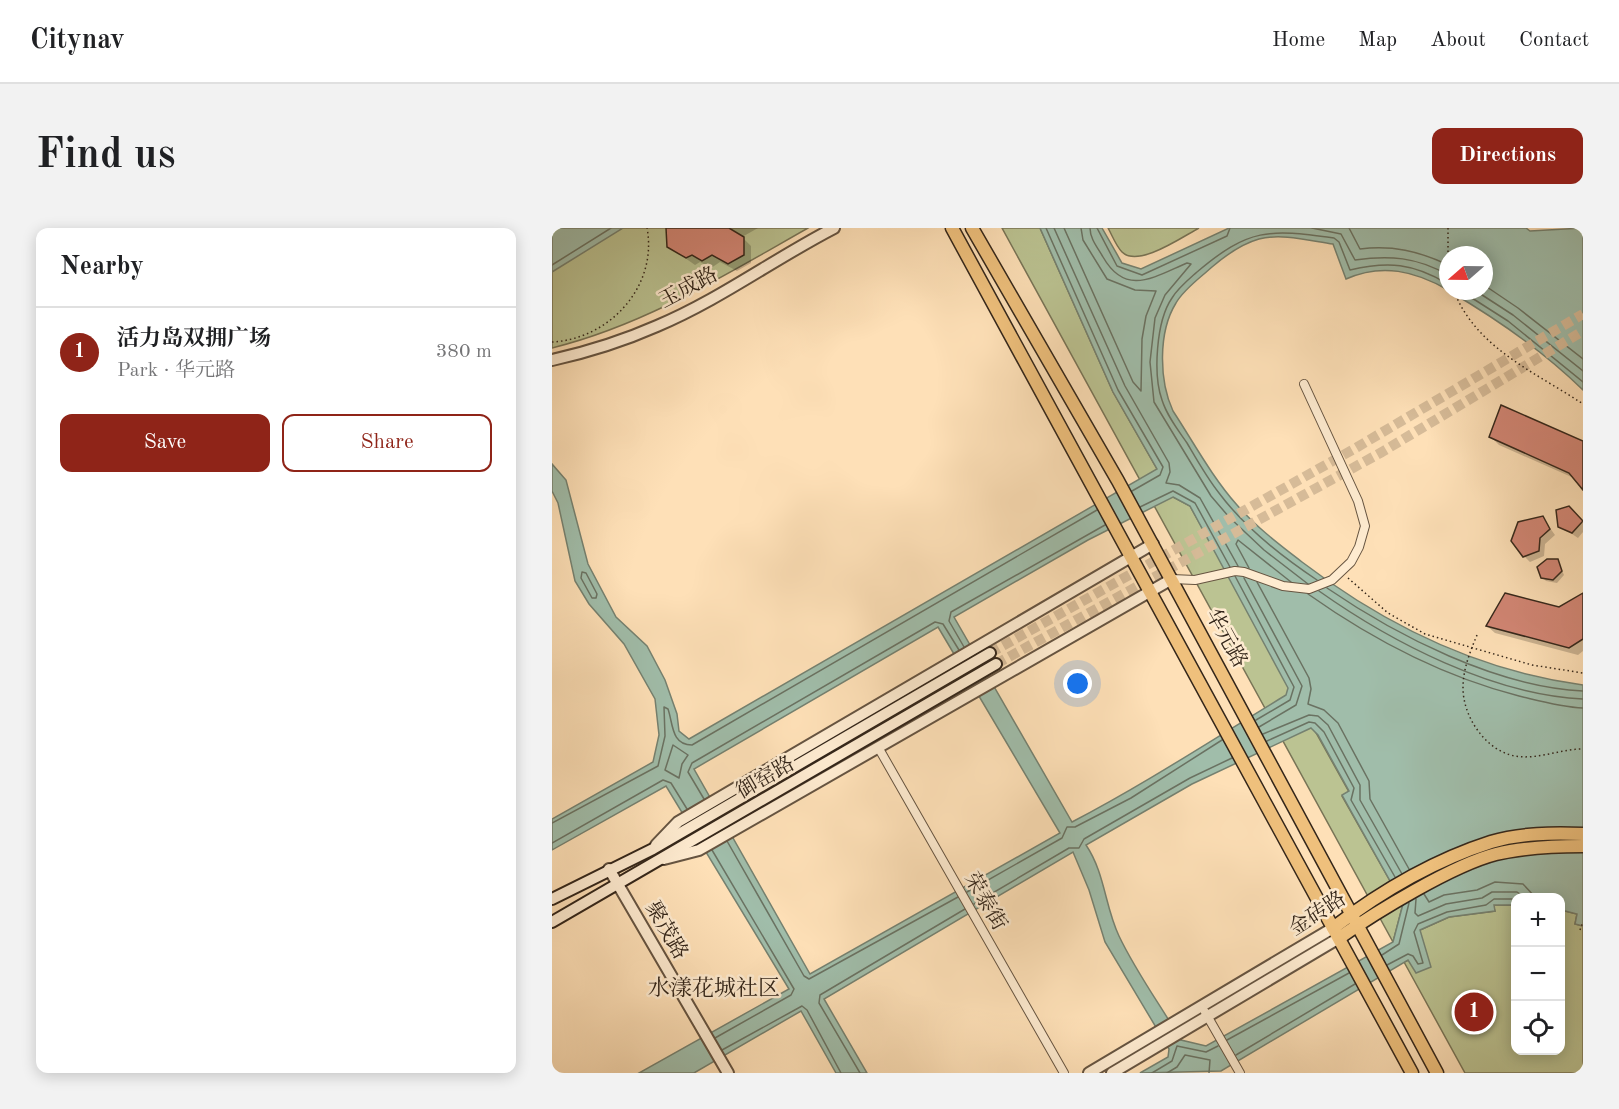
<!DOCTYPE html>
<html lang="en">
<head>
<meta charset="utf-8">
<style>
  :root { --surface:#fff; --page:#f2f2f2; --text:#202124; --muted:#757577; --line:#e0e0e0; --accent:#8f2418 }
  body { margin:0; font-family:"Old Standard TT","Noto Serif SC",serif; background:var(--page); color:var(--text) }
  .controls { position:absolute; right:18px; bottom:18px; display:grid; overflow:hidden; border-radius:12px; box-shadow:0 3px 15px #0003 }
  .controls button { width:54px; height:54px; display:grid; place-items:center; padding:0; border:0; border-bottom:2px solid var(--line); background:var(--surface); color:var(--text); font:30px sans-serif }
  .compass { position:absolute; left:887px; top:18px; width:54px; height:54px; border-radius:50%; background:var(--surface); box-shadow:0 3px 15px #0003; rotate:250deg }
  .you { position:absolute; left:526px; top:456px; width:21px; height:21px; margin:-15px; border:4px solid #fff; border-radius:50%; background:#1a73e8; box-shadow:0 0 0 9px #1a73e833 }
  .badge { display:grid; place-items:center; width:39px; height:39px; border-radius:50%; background:var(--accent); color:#fff; font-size:20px; font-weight:700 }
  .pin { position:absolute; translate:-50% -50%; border:3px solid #fff; box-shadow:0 2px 6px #0006 }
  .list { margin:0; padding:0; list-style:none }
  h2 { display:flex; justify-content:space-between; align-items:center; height:78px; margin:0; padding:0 24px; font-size:26px }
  h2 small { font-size:20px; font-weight:400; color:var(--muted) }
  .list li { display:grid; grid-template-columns:39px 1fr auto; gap:18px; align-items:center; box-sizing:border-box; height:90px; padding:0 24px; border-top:2px solid var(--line) }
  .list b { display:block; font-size:22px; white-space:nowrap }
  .list p { margin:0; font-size:20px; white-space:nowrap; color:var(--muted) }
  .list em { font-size:20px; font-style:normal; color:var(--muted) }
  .actions { display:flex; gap:12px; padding:18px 24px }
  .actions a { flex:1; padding:14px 0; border:2px solid var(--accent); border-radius:12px; text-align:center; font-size:21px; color:var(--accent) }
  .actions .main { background:var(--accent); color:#fff }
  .icon { flex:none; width:33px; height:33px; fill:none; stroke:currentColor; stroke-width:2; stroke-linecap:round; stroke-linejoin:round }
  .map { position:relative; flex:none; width:1031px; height:845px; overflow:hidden; border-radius:12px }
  header { display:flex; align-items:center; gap:36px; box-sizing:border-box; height:84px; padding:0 30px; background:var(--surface); border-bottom:2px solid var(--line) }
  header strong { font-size:28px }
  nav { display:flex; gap:33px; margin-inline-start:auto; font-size:21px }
  .intro { display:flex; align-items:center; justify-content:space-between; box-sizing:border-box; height:144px; padding:0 36px }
  h1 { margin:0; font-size:42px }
  .button { padding:15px 27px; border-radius:12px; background:var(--accent); color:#fff; font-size:21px; font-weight:700 }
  main { display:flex; gap:36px; padding:0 36px }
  aside { flex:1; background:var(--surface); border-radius:12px; box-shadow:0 3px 15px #0003 }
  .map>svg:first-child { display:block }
  .green { fill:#bbc392; stroke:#787456; stroke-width:1.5 }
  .water { fill:#a0bdaa; stroke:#758170; stroke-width:1.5; fill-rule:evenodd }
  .shadow { fill:#0003 }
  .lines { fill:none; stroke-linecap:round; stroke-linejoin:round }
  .shore { stroke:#6a7262; stroke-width:1.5 }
  .building { fill:#d38675; stroke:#34261a; stroke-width:1.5 }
  .secondary-tunnel { stroke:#d6bb98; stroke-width:10; stroke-dasharray:10 5; stroke-linecap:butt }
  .minor-casing { stroke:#665441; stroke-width:10 }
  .tertiary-casing { stroke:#665441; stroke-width:14 }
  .secondary-casing { stroke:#34261a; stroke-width:14 }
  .primary-casing { stroke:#34261a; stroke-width:15 }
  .path { stroke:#34261a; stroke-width:1.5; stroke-dasharray:1.5 3; stroke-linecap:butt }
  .minor { stroke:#feebd0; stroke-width:8 }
  .tertiary { stroke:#feebd0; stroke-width:10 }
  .secondary { stroke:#feebd0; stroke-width:10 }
  .primary { stroke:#efc07c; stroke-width:12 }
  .path-bridge { stroke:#34261a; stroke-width:1.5; stroke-dasharray:1.5 3; stroke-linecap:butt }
  .labels { text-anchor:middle; stroke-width:5; stroke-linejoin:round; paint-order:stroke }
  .street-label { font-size:21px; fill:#34261a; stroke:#feebd0 }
  .neighbourhood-label { font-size:22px; fill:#34261a; stroke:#feebd0 }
</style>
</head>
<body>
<header>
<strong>Citynav</strong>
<nav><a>Home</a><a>Map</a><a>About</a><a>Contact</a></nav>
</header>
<div class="intro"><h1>Find us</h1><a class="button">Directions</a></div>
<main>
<aside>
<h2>Nearby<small></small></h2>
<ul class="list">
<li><span class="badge">1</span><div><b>活力岛双拥广场</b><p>Park · 华元路</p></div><em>380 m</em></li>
</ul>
<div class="actions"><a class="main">Save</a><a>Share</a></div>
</aside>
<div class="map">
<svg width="1031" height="845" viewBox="0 0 1031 845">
  <rect width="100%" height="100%" fill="#fee0b7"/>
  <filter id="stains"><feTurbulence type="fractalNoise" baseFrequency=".00333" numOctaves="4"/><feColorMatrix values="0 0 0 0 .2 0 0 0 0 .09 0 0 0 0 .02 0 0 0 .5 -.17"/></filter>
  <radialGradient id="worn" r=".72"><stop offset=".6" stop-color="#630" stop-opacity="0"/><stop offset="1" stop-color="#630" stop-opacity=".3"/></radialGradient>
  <g class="green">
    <path d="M0,0H256C173,47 93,97 0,120Z"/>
    <path d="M450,0H488L561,164L621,269L638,278L797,564L790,568L851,676L841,714Z"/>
    <path d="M556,0H647C630,9 586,40 570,24C564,18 560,7 556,0Z"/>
    <path d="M941,677H963V822H1008L1009,682L1025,686L1023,696L1031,698V845H913L852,734L857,732L868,702L897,689L943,683Z"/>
  </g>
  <g class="water">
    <path d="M0,0H71L0,44Z"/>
    <path d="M488,0H550L570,35L589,41L677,0H974L978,3L1031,0V162C991,123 945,91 897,63H932V27H896V62C863,43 830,35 794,51L781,16C759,13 730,5 707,11C689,16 674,27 660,39C648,50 632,61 624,75C606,104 607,153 621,183C642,215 660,249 685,277C704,299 728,317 750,334C834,398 927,443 1031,457V698L1023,696L1025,686L1009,682L1008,670H963V677H942L943,683L897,689L868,702L879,739L864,745L856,732L669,843L588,845L616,829L617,821L553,714L537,662L521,624L272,771L315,845H284L249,783L142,845H87L237,761L114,558L0,622V591L101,534L107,507L103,471L72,416L37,376L23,353L6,275L0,263V236L14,252L36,336L64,389L95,418L113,452L125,486L127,503L137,511L605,241L561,164ZM621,269L638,278L736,460L734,467C663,510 593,556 520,594L402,389L536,312ZM386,399L508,605L258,746L142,541ZM759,500L766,507L797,563L790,567L851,676L841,714L654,818L629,812C609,778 584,744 567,708C553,679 553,645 534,617L640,556Z"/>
  </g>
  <g class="shadow">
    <path d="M116,0H206L190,9L199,18V35L185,43L168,34L159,40L148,34L143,37L116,18Z"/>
    <path d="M939,209L1031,215L1024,251L947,217Z"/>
    <path d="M1016,280L1031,295V304L1026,310L1008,298Z"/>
    <path d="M990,289L1003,307L993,316L992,328L978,334L972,328Z"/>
    <path d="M1006,333L1012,347L1005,355L994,353L990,349Z"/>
    <path d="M1031,366V423L1026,427L943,405L935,398L1007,381Z"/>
  </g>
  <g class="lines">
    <g class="shore">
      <path d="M494,0L566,162L611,239L608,247L580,263"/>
      <path d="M502,0L573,158L617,235L618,244L614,255L627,257L648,270L686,338"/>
      <path d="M512,0L581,154L589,163L590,111L594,88L604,63L583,62L555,51L531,12L529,0"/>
      <path d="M538,0C538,11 546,20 551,29C574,69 602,49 635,35L639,36L613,67L603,90L598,134L602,174L659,268L677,289L712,322L756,356"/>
      <path d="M545,0L565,38L590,47L675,8L678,0"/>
      <path d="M760,0L789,6L803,32C837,27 865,29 896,47"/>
      <path d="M797,0L808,21C840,17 867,23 896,37"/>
      <path d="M0,37L59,0"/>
      <path d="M932,57L966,80L1031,131"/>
      <path d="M909,63L956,93L1031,154"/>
      <path d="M924,63L961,87L1031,143"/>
      <path d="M588,279L621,263L643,275L678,339"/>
      <path d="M697,340L684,316L686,312L739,354"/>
      <path d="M30,344L34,345L45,366L44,370H40L29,350Z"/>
      <path d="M683,348L742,459L738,472L704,492"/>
      <path d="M692,350L750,458L744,477L707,499"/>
      <path d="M765,352C729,328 693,300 667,265C655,250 645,232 635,215C626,202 615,188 610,172C601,147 604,93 620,70C626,60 636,52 645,44C697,0 716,1 782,10L787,14L798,42C836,33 861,35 896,56"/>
      <path d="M705,354L757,450L759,461L756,476L772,482L786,495L817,553L818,571L857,641"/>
      <path d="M775,360C845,408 945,459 1031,463"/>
      <path d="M767,363C839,414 941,467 1031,471"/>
      <path d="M756,366C821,412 889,448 967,468C988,473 1009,479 1031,480"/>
      <path d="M412,419L397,393L399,384L553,297"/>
      <path d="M711,506L757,487L766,488L776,497L808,557V572L850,646"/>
      <path d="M715,513L757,494L763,495L772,504L802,560L799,572L843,649"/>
      <path d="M121,517L136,527L130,536L127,550L113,542Z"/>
      <path d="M152,571L136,544L140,535L383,394L391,396L407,422"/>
      <path d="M0,595L106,538L113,508L112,479L116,481C121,495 119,517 140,517L545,282"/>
      <path d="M175,613L252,748L257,751L406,669"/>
      <path d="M0,615L111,552L119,555L135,581"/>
      <path d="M160,622L242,761L239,767L163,810"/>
      <path d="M415,664L510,610L515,599H523L579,570L670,512"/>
      <path d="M872,666L877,674L892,667L925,662L943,654L971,656L984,670"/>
      <path d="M864,671L863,685L866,688L894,676L930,670L940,664H965L974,670"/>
      <path d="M422,676L517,620H527L532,611L638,550L680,530"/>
      <path d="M830,727L847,716L857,675"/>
      <path d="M835,737L856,726L861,728L866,736L871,735L862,704L866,696L895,684L934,677L942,671H963"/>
      <path d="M675,812L797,745"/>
      <path d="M170,822L250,778L255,782L289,845"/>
      <path d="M684,827L803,756"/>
      <path d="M308,845L267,775L268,767L413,681"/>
      <path d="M600,845L620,833L625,818L654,824L666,818"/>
      <path d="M615,845L625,839L633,827L658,832L657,845"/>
    </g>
  </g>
  <g class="building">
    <path d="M114,0H177L192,9V27L176,36L160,27L150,33L140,27L134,30L115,19Z"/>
    <path d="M949,177L1031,213V262L1017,245L937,209Z"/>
    <path d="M1017,278L1031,293L1020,305L1006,299L1004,282Z"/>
    <path d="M991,288L998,301L988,310L987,323L971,329L959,313L966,294Z"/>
    <path d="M995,331H1006L1010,343L1001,352L989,350L985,339Z"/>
    <path d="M953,365L1007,379L1031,365V411L1017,420L934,398Z"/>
  </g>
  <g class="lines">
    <g class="secondary-tunnel">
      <path d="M438,425L802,221L1031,86"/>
      <path d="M444,436L830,224L1031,103"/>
    </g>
    <g class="minor-casing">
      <g id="minor">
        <path d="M620,351L643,352L683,343L692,344L731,358L757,361L780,352L799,334L807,319L813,298L806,273L752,156"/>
        <path d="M326,519L512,845"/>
        <path d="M653,784L688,845"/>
      </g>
    </g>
    <g class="tertiary-casing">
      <g id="tertiary">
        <path d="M0,132C36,124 71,113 105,98C167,72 222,31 282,0"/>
        <path d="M104,617L126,594L601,316"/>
        <path d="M112,631L147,622L620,351"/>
        <path d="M57,641L176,845"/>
        <path d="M537,845L781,700"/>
        <path d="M560,845L787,710"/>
      </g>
    </g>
    <g class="secondary-casing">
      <g id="secondary">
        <path d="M0,671L101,621L438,425"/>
        <path d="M0,694L444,436"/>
      </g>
    </g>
    <g class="primary-casing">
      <g id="primary">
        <path d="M400,0L860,845"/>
        <path d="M420,0L566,253L885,845"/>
        <path d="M781,700C828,664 883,632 939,614C969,605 1001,605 1031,606"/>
        <path d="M787,710C824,684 901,637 944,626C973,619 1001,618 1031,618"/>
      </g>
    </g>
    <g class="path">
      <path d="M896,0V40"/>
      <path d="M902,63C924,120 983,144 1031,176"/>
      <path d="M0,114C58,111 106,58 95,0"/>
      <path d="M796,350L836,385L873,406L980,437L1031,445"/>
      <path d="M1028,702L1031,694"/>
    </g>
    <use href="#minor" class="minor"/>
    <use href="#tertiary" class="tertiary"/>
    <use href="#secondary" class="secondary"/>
    <use href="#primary" class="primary"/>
    <path class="path-bridge" d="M925,407C918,424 911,441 911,460C911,489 934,523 963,528C986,532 1008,521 1031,521"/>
  </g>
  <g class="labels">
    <g class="street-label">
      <text transform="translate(136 59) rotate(-28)" y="7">玉成路</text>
      <text transform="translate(675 410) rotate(61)" y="7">华元路</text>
      <text transform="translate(213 549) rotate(-30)" y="7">御窑路</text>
      <text transform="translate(434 673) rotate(60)" y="7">荣泰街</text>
      <text transform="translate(765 685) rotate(-33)" y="7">金砖路</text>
      <text transform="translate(115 702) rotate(60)" y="7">聚茂路</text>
    </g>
    <g class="neighbourhood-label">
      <text x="162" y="767">水漾花城社区</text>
    </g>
  </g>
  <rect width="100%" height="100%" filter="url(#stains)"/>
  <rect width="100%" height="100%" fill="url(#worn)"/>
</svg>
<div class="controls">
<button>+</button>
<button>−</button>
<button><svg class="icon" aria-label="locate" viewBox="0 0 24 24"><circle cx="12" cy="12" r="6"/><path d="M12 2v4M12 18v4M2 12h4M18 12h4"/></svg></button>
</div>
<svg class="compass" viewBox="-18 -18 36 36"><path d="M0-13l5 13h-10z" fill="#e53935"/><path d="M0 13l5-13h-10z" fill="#757577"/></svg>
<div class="you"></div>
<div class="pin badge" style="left:922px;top:784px">1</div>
</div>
</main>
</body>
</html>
